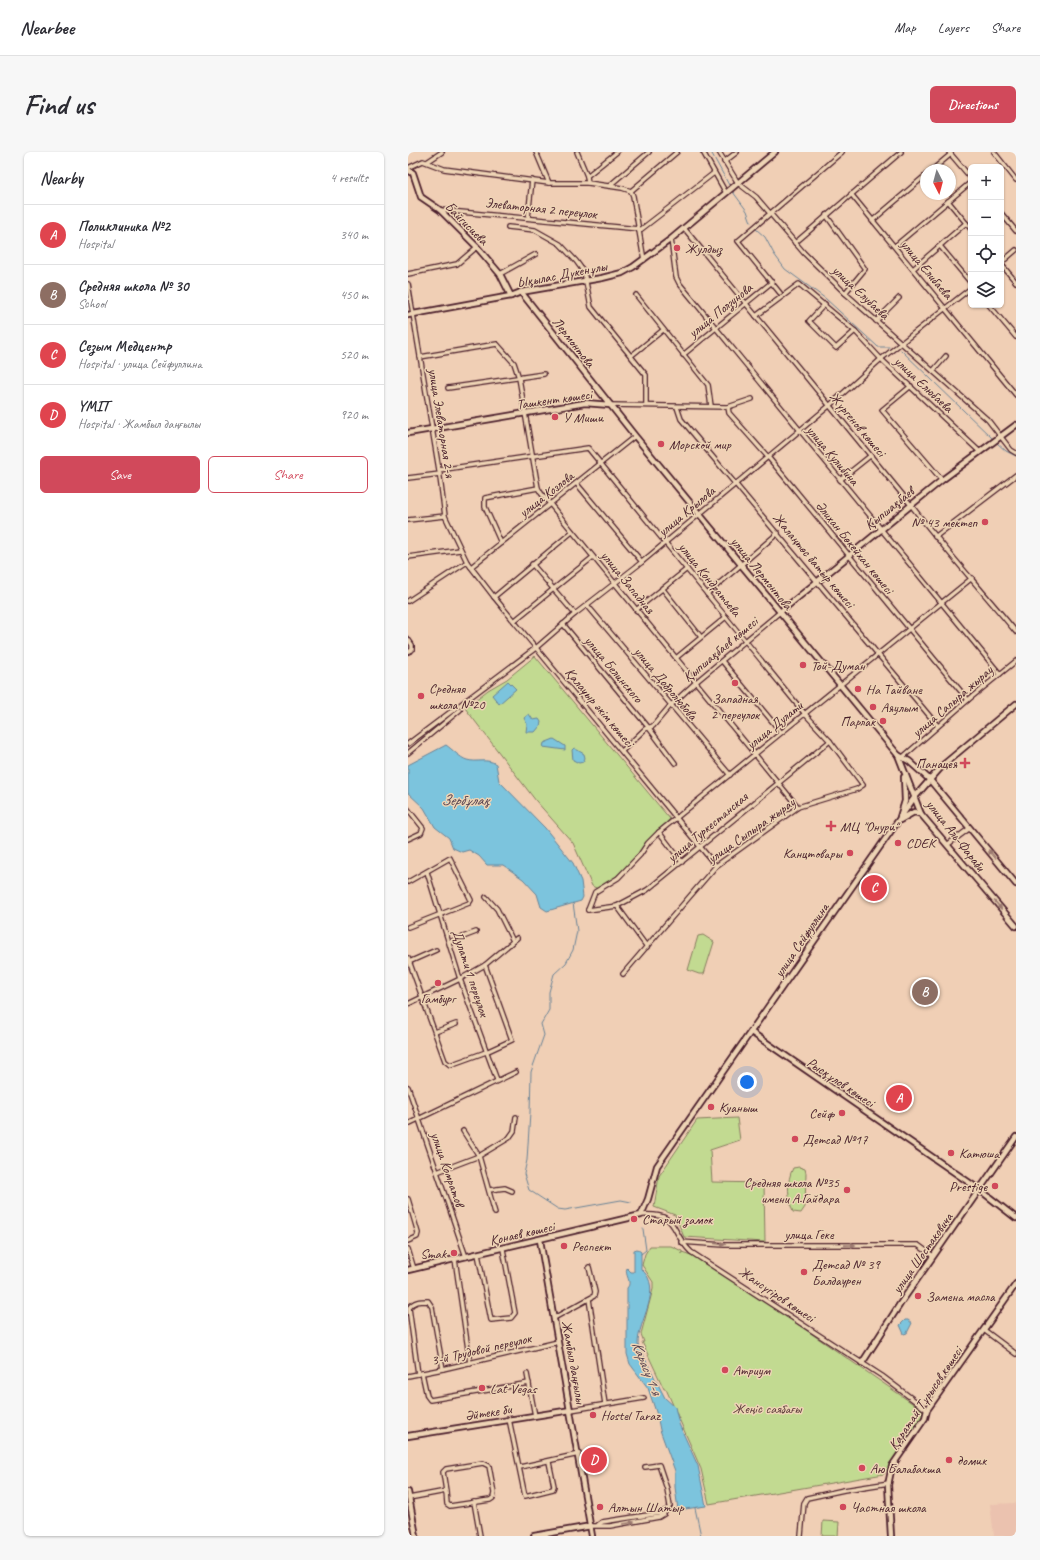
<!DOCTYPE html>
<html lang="en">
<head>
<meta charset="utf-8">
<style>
  :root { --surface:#fff; --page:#f7f7f7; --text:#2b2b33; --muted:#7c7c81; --line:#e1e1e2; --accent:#d1495b }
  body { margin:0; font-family:Caveat,sans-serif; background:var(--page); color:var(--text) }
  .controls { position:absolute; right:12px; top:12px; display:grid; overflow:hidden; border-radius:6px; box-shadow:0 1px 3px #0004 }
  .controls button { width:36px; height:36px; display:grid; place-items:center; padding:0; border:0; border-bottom:1px solid var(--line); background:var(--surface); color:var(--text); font:20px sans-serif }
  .compass { position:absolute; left:512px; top:12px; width:36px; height:36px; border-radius:50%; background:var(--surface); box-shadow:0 1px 3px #0004; rotate:174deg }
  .you { position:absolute; left:339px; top:930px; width:14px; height:14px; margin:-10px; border:3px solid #fff; border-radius:50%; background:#1a73e8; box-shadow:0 0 0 6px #1a73e833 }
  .badge { display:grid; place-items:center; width:26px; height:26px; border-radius:50%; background:var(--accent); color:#fff; font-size:13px; font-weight:700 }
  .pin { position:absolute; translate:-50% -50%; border:2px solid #fff; box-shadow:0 1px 4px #0006 }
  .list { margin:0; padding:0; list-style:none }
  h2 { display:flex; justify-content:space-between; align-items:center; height:52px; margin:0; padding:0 16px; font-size:17px }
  h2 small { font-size:13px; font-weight:400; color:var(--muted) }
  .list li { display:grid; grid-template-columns:26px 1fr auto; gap:12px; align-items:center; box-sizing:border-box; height:60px; padding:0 16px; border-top:1px solid var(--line) }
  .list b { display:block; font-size:15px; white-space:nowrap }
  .list p { margin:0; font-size:13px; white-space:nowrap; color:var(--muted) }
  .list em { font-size:13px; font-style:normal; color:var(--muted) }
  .actions { display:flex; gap:8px; padding:12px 16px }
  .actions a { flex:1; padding:9px 0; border:1px solid var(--accent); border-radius:6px; text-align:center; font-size:14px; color:var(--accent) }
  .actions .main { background:var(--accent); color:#fff }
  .icon { flex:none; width:22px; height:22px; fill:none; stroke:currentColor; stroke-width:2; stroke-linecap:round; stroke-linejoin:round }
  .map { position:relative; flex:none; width:608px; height:1384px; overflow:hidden; border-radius:6px }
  header { display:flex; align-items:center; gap:24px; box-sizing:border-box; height:56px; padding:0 20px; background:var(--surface); border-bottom:1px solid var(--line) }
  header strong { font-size:19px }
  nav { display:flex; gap:22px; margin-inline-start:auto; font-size:14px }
  .intro { display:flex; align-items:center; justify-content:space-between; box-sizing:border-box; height:96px; padding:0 24px }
  h1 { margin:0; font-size:28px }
  .button { padding:10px 18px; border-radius:6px; background:var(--accent); color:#fff; font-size:14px; font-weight:700 }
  main { display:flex; gap:24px; padding:0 24px }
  aside { flex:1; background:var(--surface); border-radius:6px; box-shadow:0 1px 3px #0004 }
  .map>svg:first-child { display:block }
  .built { fill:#ebc2af }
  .green { fill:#c2da91; stroke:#867c5e }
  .water { fill:#7cc4dd; stroke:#688296 }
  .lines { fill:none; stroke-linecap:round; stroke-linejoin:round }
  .stream { stroke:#688296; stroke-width:1 }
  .street-casing { stroke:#4a1f2b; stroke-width:6 }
  .secondary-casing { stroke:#4a1f2b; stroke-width:8 }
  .street { stroke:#eed4b5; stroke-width:3.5 }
  .secondary { stroke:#eed4b5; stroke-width:4.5 }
  .oneway { fill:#9c7a70 }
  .poi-dot { fill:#d1495b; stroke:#eed4b5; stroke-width:1.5 }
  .labels { text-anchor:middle; stroke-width:3; stroke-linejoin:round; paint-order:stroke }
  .street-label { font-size:14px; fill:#4a1f2b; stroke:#eed4b5 }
  .poi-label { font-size:14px; fill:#4a1f2b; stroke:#eed4b5; text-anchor:start }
  .park-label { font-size:14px; fill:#5c3b3a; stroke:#eed4b5 }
  .water-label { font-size:15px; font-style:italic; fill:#54404f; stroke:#eed4b5 }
</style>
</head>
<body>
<header>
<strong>Nearbee</strong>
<nav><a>Map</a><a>Layers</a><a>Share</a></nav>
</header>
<div class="intro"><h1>Find us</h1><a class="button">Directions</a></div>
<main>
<aside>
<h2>Nearby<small>4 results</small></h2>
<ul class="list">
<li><span class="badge" style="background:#e0444e">A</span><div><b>Поликлиника №2</b><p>Hospital</p></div><em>340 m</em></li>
<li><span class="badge" style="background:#8d6e63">B</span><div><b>Средняя школа № 30</b><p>School</p></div><em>450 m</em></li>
<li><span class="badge" style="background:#e0444e">C</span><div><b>Сезым Медцентр</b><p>Hospital · улица Сейфуллина</p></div><em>520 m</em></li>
<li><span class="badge" style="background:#e0444e">D</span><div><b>YMIT</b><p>Hospital · Жамбыл даңғылы</p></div><em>920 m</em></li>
</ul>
<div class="actions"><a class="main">Save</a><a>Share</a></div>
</aside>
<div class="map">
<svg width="608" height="1384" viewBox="0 0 608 1384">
  <rect width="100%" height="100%" fill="#f0cfb5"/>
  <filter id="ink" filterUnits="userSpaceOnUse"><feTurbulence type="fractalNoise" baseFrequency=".025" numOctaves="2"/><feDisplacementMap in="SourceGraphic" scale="8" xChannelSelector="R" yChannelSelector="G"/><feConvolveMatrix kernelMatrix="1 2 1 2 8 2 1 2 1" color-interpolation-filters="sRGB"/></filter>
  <g filter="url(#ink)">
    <path class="built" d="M608,1351V1384H586L582,1352Z"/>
    <g class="green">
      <path d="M127,504L262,667L239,689L223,711L205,727L190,737L184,734L165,691L128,649L57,556L80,538L99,527Z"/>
      <path d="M295,783L306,790L296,822H291L280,818L290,784Z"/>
      <path d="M329,966L332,988L302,998L304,1030L356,1031L357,1090L276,1085L267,1063L246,1055L251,1024L289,968Z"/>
      <path d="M391,1015L397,1017L398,1021L397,1055L393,1061L385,1060C380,1048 378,1029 385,1016Z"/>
      <path d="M242,1094H263L274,1099V1102V1100L286,1104L311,1121V1118L517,1260L476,1322L301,1352L293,1317L258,1237H256L234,1190H236L233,1182L245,1137V1130L234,1113L237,1102Z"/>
      <path d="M415,1369L431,1370L430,1384H414Z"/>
    </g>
    <g class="water">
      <path d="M100,529L108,537L91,552L84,543Z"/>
      <path d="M121,562L125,568L131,567L133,570L132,574L127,580H118L119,572L116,566Z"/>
      <path d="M146,587L157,594V598L135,595L136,591Z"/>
      <path d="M38,593C44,597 52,606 59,608C69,611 79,606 88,612L91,629L137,676L165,711L173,729L175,745L173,749L139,759L133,755L129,742L115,727L95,713H79L71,704L61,698L54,700L45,696L41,686L27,675L16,656L0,641V613Z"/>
      <path d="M166,596L176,602L177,606L175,610L171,611L165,608L164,598Z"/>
      <path d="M229,1097L233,1100V1117C257,1137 229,1169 230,1193L257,1246L267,1255L271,1272L290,1314L298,1354L270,1358L267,1335V1319L252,1278L249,1263L240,1236L222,1212L219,1202V1136C225,1130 216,1123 219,1116L223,1120H226V1098Z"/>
      <path d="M497,1168H500L504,1171L499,1181L496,1182L492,1173Z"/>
    </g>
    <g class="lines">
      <g class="stream">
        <path d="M303,0L321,33"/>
        <path d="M325,40L339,59L343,70"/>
        <path d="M348,77L357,85L366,102L377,117L418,147L470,195H481"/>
        <path d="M493,198L585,287"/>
        <path d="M589,291L598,299L608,304"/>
        <path d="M165,751L169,779L165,798L158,811L146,822L141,840V858L133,872L136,883L123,920L122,961L119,1008L116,1022L121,1038L150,1057L157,1058L213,1048L223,1050"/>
        <path d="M233,1102L238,1098L235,1077"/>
        <path d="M287,1356L293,1384"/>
      </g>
      <g class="street-casing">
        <g id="street">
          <path d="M128,0L141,31"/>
          <path d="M169,0L179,24"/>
          <path d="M295,0L318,41"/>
          <path d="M311,0L330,31L348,45L396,101L437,141L580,268L603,298L608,301"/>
          <path d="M541,0L563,26"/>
          <path d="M586,0L608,28"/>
          <path d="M19,10L34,0"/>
          <path d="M316,10L329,0"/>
          <path d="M0,16L15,9L36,17L141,31H180L214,36L223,39L225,44L236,108"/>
          <path d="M524,18L543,2"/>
          <path d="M180,31L179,24L209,0"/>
          <path d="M201,34L241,0"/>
          <path d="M223,39L269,0"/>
          <path d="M443,42L608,243"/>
          <path d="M540,49L563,77"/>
          <path d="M32,58L231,77"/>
          <path d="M593,61L608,79"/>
          <path d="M418,63L457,117L437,141"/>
          <path d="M120,66L124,28"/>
          <path d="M464,69L518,23"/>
          <path d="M100,75L127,78L152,92L168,109L176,120L183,155L238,223V253"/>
          <path d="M276,76L503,353C536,397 573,437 608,480"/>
          <path d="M231,79L306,21"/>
          <path d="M263,87L268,125L271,131L592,522"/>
          <path d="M387,91L493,0"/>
          <path d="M487,94L563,30"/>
          <path d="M532,94L563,131"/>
          <path d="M593,111L608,98"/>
          <path d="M593,112L608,130"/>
          <path d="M505,117L558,71"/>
          <path d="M0,122L49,112L69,95"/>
          <path d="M92,122L128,102"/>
          <path d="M0,132L31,318L37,364L59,410L86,445L308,714"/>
          <path d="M372,141L330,89L434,0"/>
          <path d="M228,143L300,233L303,254"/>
          <path d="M417,152L401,169L428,196L447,179"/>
          <path d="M581,153L608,185"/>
          <path d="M348,164L391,132L447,179L473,207L572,300"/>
          <path d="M468,169L491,146"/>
          <path d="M275,203L364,130"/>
          <path d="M223,204L255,178"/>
          <path d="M12,205L89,192L106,211L111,226L130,336L133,341L390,655"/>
          <path d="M525,219L538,204"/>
          <path d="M503,234L474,258L534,328"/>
          <path d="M40,236L136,222"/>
          <path d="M202,253L320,255L344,247"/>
          <path d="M269,255L273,267L530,574"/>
          <path d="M320,255L321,261L360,305L560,548"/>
          <path d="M31,318L180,296L397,562L422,589L455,633L449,637L390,655L308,714L215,822"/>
          <path d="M0,326L32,322"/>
          <path d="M432,328L462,304"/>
          <path d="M169,332L234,410"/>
          <path d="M0,368L37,364"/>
          <path d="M527,385L608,323"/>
          <path d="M93,391L77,355V346L130,336"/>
          <path d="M0,405L52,398"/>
          <path d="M124,412L167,462"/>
          <path d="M63,415L227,284"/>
          <path d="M254,436L293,485"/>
          <path d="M299,442L370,381"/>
          <path d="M86,445L164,380"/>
          <path d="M0,449L59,410"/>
          <path d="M179,453L322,623"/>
          <path d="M228,458L279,417"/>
          <path d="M106,469L185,405"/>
          <path d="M155,472L241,576L267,611"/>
          <path d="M0,487L4,493V498L0,500"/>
          <path d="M268,506L318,465"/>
          <path d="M314,509L373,580"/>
          <path d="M0,592L129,495L167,462L234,410L421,254L473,207L563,136"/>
          <path d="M214,599L237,577L245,574L262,554L288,530L372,460"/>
          <path d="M0,601L52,558"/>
          <path d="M495,605L560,548L608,509"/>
          <path d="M0,657L15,676L13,681L0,687"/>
          <path d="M251,680L274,710"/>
          <path d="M539,693L562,676"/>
          <path d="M19,720L52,827L89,928"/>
          <path d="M0,730L42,706L63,748L61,751L0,775"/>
          <path d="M78,745L89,757L105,789"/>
          <path d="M209,754L239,795"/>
          <path d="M180,758L187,740L210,726L232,703L240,691L251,680L564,426"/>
          <path d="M180,758L209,754L239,738L422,589"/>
          <path d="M42,790L68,780"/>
          <path d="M0,806L37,909L42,913L78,900L104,888L77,813"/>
          <path d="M1,810L28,798"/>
          <path d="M0,852L52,827L77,813L109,786"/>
          <path d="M27,880L48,872"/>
          <path d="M0,935L58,1105"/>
          <path d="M0,972L108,920"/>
          <path d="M55,979L71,1004L87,1061"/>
          <path d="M29,1020L71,1004L101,986L106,979L108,965"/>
          <path d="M81,1038L97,1036L104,1039"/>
          <path d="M0,1047L10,1081L9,1085L0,1089"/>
          <path d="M233,1063C272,1060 261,1079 283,1100L474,1224L519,1258"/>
          <path d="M273,1090L316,1093H510L525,1104"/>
          <path d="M0,1097L6,1117"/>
          <path d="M70,1102L83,1168L103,1166L107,1161L95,1097"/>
          <path d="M47,1107L62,1211"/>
          <path d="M181,1147L197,1252"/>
          <path d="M146,1166L186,1144L187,1140L181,1115"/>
          <path d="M576,1178L608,1202"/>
          <path d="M14,1221L19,1244L22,1248L121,1231"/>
          <path d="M10,1222L1,1156C6,1149 12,1149 20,1149L24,1155L35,1217"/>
          <path d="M119,1222L127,1264"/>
          <path d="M0,1224L35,1217L150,1190"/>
          <path d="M163,1258L236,1246"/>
          <path d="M101,1267L117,1344L145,1337L146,1334L141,1310"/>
          <path d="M112,1315L171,1302"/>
          <path d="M237,1315L251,1313L259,1337L262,1354L258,1359L251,1361"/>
          <path d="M1,1346L38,1339L39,1352L42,1354L82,1348L85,1346L86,1341L81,1314L75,1311L38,1317L35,1320L38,1339"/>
          <path d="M66,1350L72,1384"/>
          <path d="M190,1373L194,1370L253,1361"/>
          <path d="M183,1374H202L251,1365L256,1362"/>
          <path d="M393,1384L396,1351L399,1346L436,1338L481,1331"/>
        </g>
      </g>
      <g class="secondary-casing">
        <g id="secondary">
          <path d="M0,18L5,21L13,45L32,58L69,95L92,122L103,144"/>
          <path d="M113,140L227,284L490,603L513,662L608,774"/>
          <path d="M0,163L103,144L113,140L194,126L214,121L225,115L263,87L367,0"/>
          <path d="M0,281L177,251L202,253"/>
          <path d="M372,460L534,328L608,273"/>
          <path d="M490,603L501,609L522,628L608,732"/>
          <path d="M492,665L497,649L496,625"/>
          <path d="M492,668L506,660L513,662"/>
          <path d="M343,880L572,1038L608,1066"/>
          <path d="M132,1088L184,1384"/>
          <path d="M0,1118L233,1063L240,1047L249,1014L265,991L506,646L535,613L608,552"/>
          <path d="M454,1211L492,1152L608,985"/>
          <path d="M0,1284L163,1258"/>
          <path d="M0,1340L8,1384"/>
          <path d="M126,1384L183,1374"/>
          <path d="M483,1384L480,1333L484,1314L517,1266L519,1258L608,1132"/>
        </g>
      </g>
      <use href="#street" class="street"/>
      <use href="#secondary" class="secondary"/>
    </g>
    <defs><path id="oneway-solid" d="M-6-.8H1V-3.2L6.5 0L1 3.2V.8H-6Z"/></defs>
    <g class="oneway">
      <use href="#oneway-solid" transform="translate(584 702) rotate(-130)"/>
      <use href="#oneway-solid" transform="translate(590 753) rotate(50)"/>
      <use href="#oneway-solid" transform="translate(312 1092) rotate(6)"/>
      <use href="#oneway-solid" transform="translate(442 1093) rotate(-1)"/>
      <use href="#oneway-solid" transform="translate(221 1371) rotate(-10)"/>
    </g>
  </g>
  <g class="poi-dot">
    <circle cx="269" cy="96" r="4"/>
    <circle cx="147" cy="265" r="4"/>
    <circle cx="253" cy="292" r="4"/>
    <circle cx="577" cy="370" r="4"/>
    <circle cx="395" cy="513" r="4"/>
    <circle cx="327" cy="531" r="4"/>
    <circle cx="450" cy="537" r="4"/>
    <circle cx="13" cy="544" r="4"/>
    <circle cx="465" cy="555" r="4"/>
    <circle cx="475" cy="569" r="4"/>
    <path d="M555 605h4v4h4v4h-4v4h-4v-4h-4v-4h4z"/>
    <path d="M421 668h4v4h4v4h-4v4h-4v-4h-4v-4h4z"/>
    <circle cx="490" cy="691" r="4"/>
    <circle cx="442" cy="701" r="4"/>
    <circle cx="30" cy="831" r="4"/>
    <circle cx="303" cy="955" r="4"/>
    <circle cx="434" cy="961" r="4"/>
    <circle cx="387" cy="987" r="4"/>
    <circle cx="543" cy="1001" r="4"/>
    <circle cx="587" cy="1034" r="4"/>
    <circle cx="439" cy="1038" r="4"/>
    <circle cx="226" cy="1067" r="4"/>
    <circle cx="156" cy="1094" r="4"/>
    <circle cx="46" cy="1101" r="4"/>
    <circle cx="396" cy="1120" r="4"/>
    <circle cx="510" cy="1144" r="4"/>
    <circle cx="317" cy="1218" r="4"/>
    <circle cx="74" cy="1236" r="4"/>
    <circle cx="185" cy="1263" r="4"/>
    <circle cx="541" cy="1308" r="4"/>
    <circle cx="454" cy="1316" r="4"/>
    <circle cx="192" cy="1355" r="4"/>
    <circle cx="435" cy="1355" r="4"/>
  </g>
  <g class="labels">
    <g class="street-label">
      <text transform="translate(133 56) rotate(6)" y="5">Элеваторная 2 переулок</text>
      <text transform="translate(59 71) rotate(45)" y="5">Байгисиева</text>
      <text transform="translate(519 117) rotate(50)" y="5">улица Елибаева</text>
      <text transform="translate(154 122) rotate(-11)" y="5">Ықылас Дүкенұлы</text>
      <text transform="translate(453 140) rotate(43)" y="5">улица Елубаева</text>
      <text transform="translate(312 158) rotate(-39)" y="5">улица Ползунова</text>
      <text transform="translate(166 190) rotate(52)" y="5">Лермонтова</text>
      <text transform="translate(516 232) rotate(43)" y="5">улица Елюбаева</text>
      <text transform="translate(146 247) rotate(-8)" y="5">Ташкент көшесі</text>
      <text transform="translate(34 271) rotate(81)" y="5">улица Элеваторная 2-я</text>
      <text transform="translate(450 272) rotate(50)" y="5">Жүргенов көшесі</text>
      <text transform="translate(425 303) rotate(50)" y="5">улица Кулибина</text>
      <text transform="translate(138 342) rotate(-38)" y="5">улица Козлова</text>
      <text transform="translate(481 356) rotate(-39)" y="5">Қыпшақбаев</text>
      <text transform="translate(278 359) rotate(-40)" y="5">улица Крылова</text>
      <text transform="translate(447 395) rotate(51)" y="5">Әлихан Бөкейхан көшесі</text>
      <text transform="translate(406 408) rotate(50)" y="5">Жалаңтөс батыр көшесі</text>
      <text transform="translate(354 421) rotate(51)" y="5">улица Лермонтова</text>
      <text transform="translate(302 427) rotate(51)" y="5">улица Кондратьева</text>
      <text transform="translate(220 430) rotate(51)" y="5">улица Западная</text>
      <text transform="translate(312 497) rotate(-40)" y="5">Қыпшақбаев көшесі</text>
      <text transform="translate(206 517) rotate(50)" y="5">улица Белинского</text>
      <text transform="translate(258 531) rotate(50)" y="5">улица Добролюбова</text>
      <text transform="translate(544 549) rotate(-41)" y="5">улица Сапыра жырау</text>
      <text transform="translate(192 555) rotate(50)" y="5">Қалауыр әкім көшесі</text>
      <text transform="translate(366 573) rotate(-39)" y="5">улица Дулати</text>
      <text transform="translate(299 675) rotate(-40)" y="5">улица Туркестанская</text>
      <text transform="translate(343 678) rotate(-35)" y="5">улица Сыпыра жырау</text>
      <text transform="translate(548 683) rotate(52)" y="5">улица Аль-Фараби</text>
      <text transform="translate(393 788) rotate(-56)" y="5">улица Сейфуллина</text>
      <text transform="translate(63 821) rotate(72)" y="5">Дулати 1 переулок</text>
      <text transform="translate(433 930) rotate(34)" y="5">Рысқұлов көшесі</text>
      <text transform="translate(40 1017) rotate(71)" y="5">улица Комратов</text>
      <text transform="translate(114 1081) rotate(-13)" y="5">Қонаев көшесі</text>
      <text x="401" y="1087">улица Геке</text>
      <text transform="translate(514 1101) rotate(-55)" y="5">улица Шостаковича</text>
      <text transform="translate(369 1142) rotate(34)" y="5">Жансүгіров көшесі</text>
      <text transform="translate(73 1197) rotate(-13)" y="5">3-й Трудовой переулок</text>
      <text transform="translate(166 1210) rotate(80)" y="5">Жамбыл даңғылы</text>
      <text transform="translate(517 1246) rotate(-56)" y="5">Қаратай Тұрысов көшесі</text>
      <text transform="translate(80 1260) rotate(-9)" y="5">Әйтеке би</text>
    </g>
    <g class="poi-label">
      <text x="277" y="101">Жулдыз</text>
      <text x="155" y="270">У Миши</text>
      <text x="261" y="297">Морской мир</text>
      <text x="569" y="375" text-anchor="end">№ 43 мектеп</text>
      <text x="403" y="518">Той-Думан</text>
      <text x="21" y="541">Средняя<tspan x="21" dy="16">школа №20</tspan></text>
      <text x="458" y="542">На Тайване</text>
      <text x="327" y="551" text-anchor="middle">Западная<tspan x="327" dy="16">2 переулок</tspan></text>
      <text x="473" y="560">Аяулым</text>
      <text x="467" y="574" text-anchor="end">Парлак</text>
      <text x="549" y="616" text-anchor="end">Панацея</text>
      <text x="432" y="679">МЦ "Онури"</text>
      <text x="498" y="696">CDEK</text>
      <text x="434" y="706" text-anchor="end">Канцтовары</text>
      <text x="30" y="851" text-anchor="middle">Гамбург</text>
      <text x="311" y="960">Куаныш</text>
      <text x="426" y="966" text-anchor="end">Сейф</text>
      <text x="395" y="992">Детсад №17</text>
      <text x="551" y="1006">Катюша</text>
      <text x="431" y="1035" text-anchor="end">Средняя школа №35<tspan x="431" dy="16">имени А.Гайдара</tspan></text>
      <text x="579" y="1039" text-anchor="end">Prestige</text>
      <text x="234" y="1072">Старый замок</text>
      <text x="164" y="1099">Респект</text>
      <text x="38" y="1106" text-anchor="end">Smak</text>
      <text x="404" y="1117">Детсад № 39<tspan x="404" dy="16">Балдаурен</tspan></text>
      <text x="518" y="1149">Замена масла</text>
      <text x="325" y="1223">Атриум</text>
      <text x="82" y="1241">Lat Vegas</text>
      <text x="193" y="1268">Hostel Taraz</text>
      <text x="549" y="1313">домик</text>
      <text x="462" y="1321">Аю Балабакша</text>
      <text x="200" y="1360">Алтын Шатыр</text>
      <text x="443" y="1360">Частная школа</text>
    </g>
    <g class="park-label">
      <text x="359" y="1261">Жеңіс саябағы</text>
    </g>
    <g class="water-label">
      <text x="57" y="653">Зербұлақ</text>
      <text transform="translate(239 1216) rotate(68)" y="5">Карасу 1-я</text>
    </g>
  </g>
</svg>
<div class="controls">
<button>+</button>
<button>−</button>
<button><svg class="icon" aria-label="locate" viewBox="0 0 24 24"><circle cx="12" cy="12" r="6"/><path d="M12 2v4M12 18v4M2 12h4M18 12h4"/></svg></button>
<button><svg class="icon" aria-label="layers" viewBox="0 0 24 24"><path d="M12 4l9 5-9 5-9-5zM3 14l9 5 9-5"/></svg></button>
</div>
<svg class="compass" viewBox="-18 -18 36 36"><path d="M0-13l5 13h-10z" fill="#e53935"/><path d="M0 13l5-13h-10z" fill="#7c7c81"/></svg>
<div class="you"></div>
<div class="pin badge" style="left:491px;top:946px;background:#e0444e">A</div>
<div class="pin badge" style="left:517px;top:840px;background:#8d6e63">B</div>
<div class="pin badge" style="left:466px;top:736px;background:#e0444e">C</div>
<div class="pin badge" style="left:186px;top:1308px;background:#e0444e">D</div>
</div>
</main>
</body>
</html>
